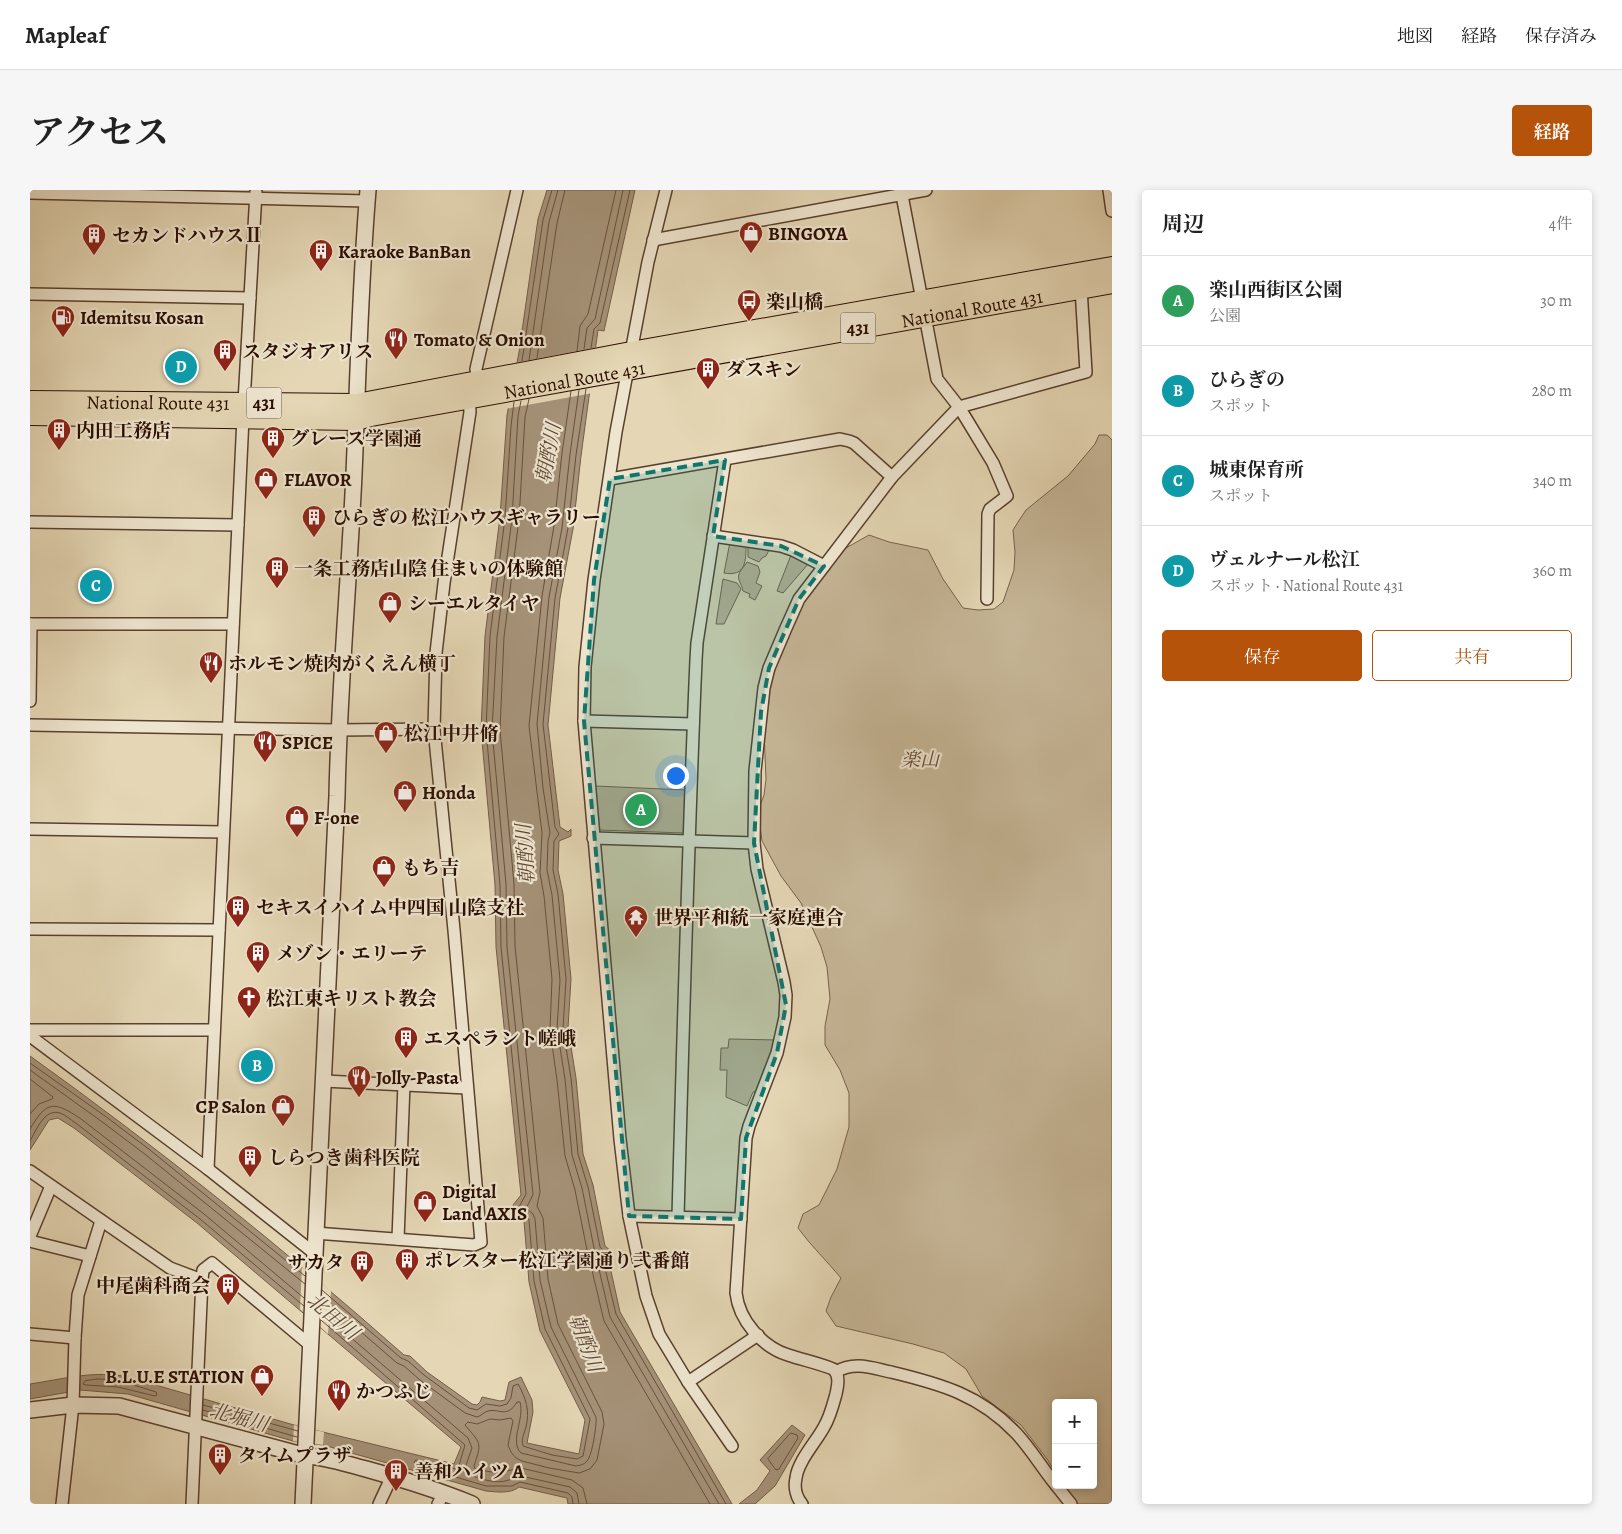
<!DOCTYPE html>
<html lang="ja">
<head>
<meta charset="utf-8">
<style>
  :root { --surface:#fff; --page:#f6f6f6; --text:#222; --muted:#767676; --line:#e0e0e0; --accent:#b45309 }
  body { margin:0; font-family:Alegreya,"Noto Serif JP",serif; background:var(--page); color:var(--text) }
  .controls { position:absolute; right:15px; bottom:15px; display:grid; overflow:hidden; border-radius:5px; box-shadow:0 2px 8px #0003 }
  .controls button { width:45px; height:45px; display:grid; place-items:center; padding:0; border:0; border-bottom:1px solid var(--line); background:var(--surface); color:var(--text); font:25px sans-serif }
  .you { position:absolute; left:645px; top:585px; width:18px; height:18px; margin:-12px; border:4px solid #fff; border-radius:50%; background:#1a73e8; box-shadow:0 0 0 8px #1a73e833 }
  .badge { display:grid; place-items:center; width:32px; height:32px; border-radius:50%; background:var(--accent); color:#fff; font-size:16px; font-weight:700 }
  .pin { position:absolute; translate:-50% -50%; border:2px solid #fff; box-shadow:0 1px 5px #0006 }
  .list { margin:0; padding:0; list-style:none }
  h2 { display:flex; justify-content:space-between; align-items:center; height:65px; margin:0; padding:0 20px; font-size:21px }
  h2 small { font-size:16px; font-weight:400; color:var(--muted) }
  .list li { display:grid; grid-template-columns:32px 1fr auto; gap:15px; align-items:center; box-sizing:border-box; height:90px; padding:0 20px; border-top:1px solid var(--line) }
  .list b { display:block; font-size:19px; white-space:nowrap }
  .list p { margin:0; font-size:16px; white-space:nowrap; color:var(--muted) }
  .list em { font-size:16px; font-style:normal; color:var(--muted) }
  .actions { display:flex; gap:10px; padding:15px 20px }
  .actions a { flex:1; padding:11px 0; border:1px solid var(--accent); border-radius:5px; text-align:center; font-size:18px; color:var(--accent) }
  .actions .main { background:var(--accent); color:#fff }
  .map { position:relative; flex:none; width:1082px; height:1314px; overflow:hidden; border-radius:5px }
  header { display:flex; align-items:center; gap:30px; box-sizing:border-box; height:70px; padding:0 25px; background:var(--surface); border-bottom:1px solid var(--line) }
  header strong { font-size:24px }
  nav { display:flex; gap:28px; margin-inline-start:auto; font-size:18px }
  .intro { display:flex; align-items:center; justify-content:space-between; box-sizing:border-box; height:120px; padding:0 30px }
  h1 { margin:0; font-size:35px }
  .button { padding:12px 22px; border-radius:5px; background:var(--accent); color:#fff; font-size:18px; font-weight:700 }
  main { display:flex; gap:30px; padding:0 30px }
  aside { flex:1; background:var(--surface); border-radius:5px; box-shadow:0 2px 8px #0003 }
  .map>svg:first-child { display:block }
  .green { fill:#c5b596; stroke:#78614c }
  .water { fill:#a59278; stroke:#745d48 }
  .pier { fill:#e5d7b5 }
  .lines { fill:none; stroke-linecap:round; stroke-linejoin:round }
  .shore { stroke:#68503c; stroke-width:1 }
  .minor-casing { stroke:#59402e; stroke-width:14 }
  .tertiary-casing { stroke:#59402e; stroke-width:18 }
  .trunk-casing { stroke:#2a0d01; stroke-width:22 }
  .minor { stroke:#eee5cf; stroke-width:11 }
  .tertiary { stroke:#eee5cf; stroke-width:15 }
  .trunk { stroke:#e5d7b5; stroke-width:20 }
  .marked { fill:#0f766e; fill-opacity:0.2; stroke:#0f766e; stroke-width:4; stroke-dasharray:10 6; stroke-linejoin:round }
  .labels { text-anchor:middle; stroke-width:4.5; stroke-linejoin:round; paint-order:stroke }
  .shield { fill:#eee5cf; stroke:#654e3f; stroke-width:1 }
  .shield-label { font-size:18px; font-weight:bold; fill:#2a0d01 }
  .poi-label { font-size:19px; font-weight:bold; fill:#2a0d01; stroke:#eee5cf; text-anchor:start }
  .street-label { font-size:19px; fill:#2a0d01; stroke:#eee5cf }
  .park-label { font-size:19px; font-style:italic; fill:#604835; stroke:#eee5cf }
  .water-label { font-size:20px; font-style:italic; fill:#614937; stroke:#eee5cf }
</style>
</head>
<body>
<header>
<strong>Mapleaf</strong>
<nav><a>地図</a><a>経路</a><a>保存済み</a></nav>
</header>
<div class="intro"><h1>アクセス</h1><a class="button">経路</a></div>
<main>
<div class="map">
<svg width="1082" height="1314" viewBox="0 0 1082 1314">
  <rect width="100%" height="100%" fill="#e5d7b5"/>
  <filter id="stains"><feTurbulence type="fractalNoise" baseFrequency=".004" numOctaves="4"/><feColorMatrix values="0 0 0 0 .2 0 0 0 0 .09 0 0 0 0 .02 0 0 0 .5 -.17"/></filter>
  <radialGradient id="worn" r=".72"><stop offset=".6" stop-color="#630" stop-opacity="0"/><stop offset="1" stop-color="#630" stop-opacity=".3"/></radialGradient>
  <g class="green">
    <path d="M1069,245H1077L1082,250V1314H1048L1040,1306L1033,1295H1063V1213H1026V1283L1017,1269L991,1235L952,1206L936,1179L914,1163L883,1154L806,1136L796,1121L801,1107L811,1088C797,1071 781,1056 768,1038L773,1024L789,1015L807,979L819,937V903L810,880L795,855V836L800,809L797,777L791,757L771,713L751,686L732,651L728,621L734,605L736,589L734,541L740,486L768,420L797,379L816,358L839,345L859,352L898,360L913,389L933,418L948,420L964,419L973,412L984,380L985,362L983,340L990,329L996,320L1038,286L1065,254Z"/>
    <path d="M700,352L716,354C716,371 716,387 694,383Z"/>
    <path d="M718,355L740,358L736,366L732,368L729,372L718,367Z"/>
    <path d="M761,365L779,373L753,403L747,401Z"/>
    <path d="M717,372L728,376L730,382L726,393L732,396L725,410L719,407L720,404L713,401C712,395 707,389 709,384C710,380 715,376 717,372Z"/>
    <path d="M693,389L707,393L711,399L694,434H686Z"/>
    <path d="M565,596L656,600L654,643L568,640Z"/>
    <path d="M699,849L748,850L730,901L723,902L717,916L696,907L697,880H690L691,858H698Z"/>
  </g>
  <g class="water">
    <path d="M517,0H605L574,141L568,140L551,266L543,339L530,408L518,535L530,637L538,642L541,639V646L529,651L528,680L533,704L541,789L538,838L546,888L553,964L563,995L575,1056L581,1061L583,1068L579,1072L590,1122L702,1314H538L537,1308L489,1297C481,1304 466,1302 456,1301L293,1255L263,1251L98,1204L50,1200L0,1209V1194C33,1189 65,1180 98,1187L264,1235L424,1274L431,1257L167,1033L44,938L28,928L19,930L0,960V866C130,959 254,1059 374,1165L380,1166L397,1182L442,1214L447,1215L450,1212L452,1207L470,1211L475,1210L479,1192L491,1187L502,1210L503,1222L497,1253L549,1264L555,1230L510,1141L499,1092L494,1031L486,1026L483,1015L491,1005L466,757L465,695L451,540L455,446L470,327L477,225L489,162L508,29Z"/>
    <path d="M762,1235L775,1245L745,1296L725,1314H709L727,1300L740,1281L730,1270Z"/>
  </g>
  <g class="pier">
    <path d="M568,157L563,203L475,219L484,173Z"/>
    <path d="M272,1077L301,1101L298,1144L270,1119Z"/>
    <path d="M264,1235L294,1242L293,1255L263,1251Z"/>
  </g>
  <g class="lines">
    <g class="shore">
      <path d="M561,158L564,139L570,133L600,0"/>
      <path d="M554,159L557,138L565,129L593,0"/>
      <path d="M547,161L550,136L558,124L586,0"/>
      <path d="M507,168L527,33L535,0"/>
      <path d="M499,170L519,32L528,0"/>
      <path d="M492,171L513,30L522,0"/>
      <path d="M556,199L546,265L538,338L525,408L513,534L525,637L529,644L524,651L523,680L528,704L536,789L533,839L541,888L548,964L558,997L570,1057L577,1065L574,1074L586,1124L696,1314"/>
      <path d="M549,200L540,264L532,338L519,407L507,534L513,598L520,643L518,651L517,680L522,705L530,790L527,839L535,889L542,965L552,998L564,1058L569,1066L568,1075L580,1127L689,1314"/>
      <path d="M541,201L532,263L524,336L512,406L499,536L512,643L510,683L514,706L522,789L520,840L527,890L535,966L545,1000L557,1060L560,1068L561,1076L574,1131L680,1314"/>
      <path d="M499,209L495,227L489,329L474,447L470,540L484,694L485,756L510,1002L507,1016L513,1028L518,1089L528,1134L572,1222L574,1234L567,1270L560,1279L549,1283L519,1278L492,1271L486,1268L481,1262L478,1255L483,1231L481,1228L470,1230L460,1229L447,1234L438,1232L435,1235C451,1254 452,1252 444,1276L445,1279L467,1283L491,1278L542,1290L553,1298L557,1314"/>
      <path d="M0,873L75,926L120,960L275,1086"/>
      <path d="M0,880L71,931L116,965L275,1094"/>
      <path d="M0,889L23,907L22,909L9,914L0,924"/>
      <path d="M0,939C17,910 24,911 51,929L174,1024L274,1108"/>
      <path d="M0,951C6,941 14,918 30,923C36,925 42,931 47,934L170,1029L274,1116"/>
      <path d="M292,1100L371,1168L378,1171L394,1185L439,1218L447,1220L456,1214L470,1216L477,1214L481,1208L483,1196L488,1194C496,1208 500,1221 496,1237C494,1244 491,1249 493,1256L522,1265L547,1269L553,1266L560,1229L515,1139L504,1091L499,1030C497,1024 491,1024 489,1017L496,1004L471,757L470,695L456,540L460,446L475,328L481,236L484,212"/>
      <path d="M292,1108L367,1173L374,1176L390,1190L435,1223L447,1227C451,1226 454,1222 458,1221C469,1218 477,1229 487,1212H490C495,1229 479,1251 491,1263L546,1276C550,1275 554,1275 557,1271C562,1266 567,1235 566,1227L521,1137L510,1090L505,1029L503,1024L496,1018L501,1009L503,1004L477,757L476,694L462,540L467,447L482,328L488,226L491,211"/>
      <path d="M291,1122L438,1248L442,1258L434,1281L435,1283C447,1288 466,1295 479,1290C484,1288 486,1286 491,1286L540,1297L547,1303L549,1314"/>
      <path d="M291,1130L435,1255L429,1275L426,1279L386,1270L384,1272L385,1275L456,1296H482L490,1292L538,1303L542,1307L543,1314"/>
      <path d="M68,1189L88,1190L126,1202L127,1205L125,1206L88,1197L56,1195L53,1194L55,1191Z"/>
      <path d="M173,1215L268,1241"/>
      <path d="M173,1220L267,1247"/>
      <path d="M761,1243L767,1245L768,1248L749,1279L746,1280L738,1269Z"/>
    </g>
    <g class="minor-casing">
      <g id="minor">
        <path d="M636,0L618,72L586,242L564,390L555,477L554,531L590,949L599,1026L616,1106L629,1144L658,1192L728,1145"/>
        <path d="M871,0L907,189L929,217L940,235L963,273L977,306L960,319L958,324L957,409"/>
        <path d="M1079,0L1082,21"/>
        <path d="M0,3L337,11"/>
        <path d="M623,50L896,0"/>
        <path d="M0,104L220,108"/>
        <path d="M448,190L446,179L487,0"/>
        <path d="M214,212L226,2"/>
        <path d="M580,289L810,249L819,251L824,253L862,287"/>
        <path d="M0,332L208,335"/>
        <path d="M683,346L751,356L763,360L794,376"/>
        <path d="M0,434H203"/>
        <path d="M0,511L1,434"/>
        <path d="M554,531L663,534"/>
        <path d="M0,535L308,540L404,539"/>
        <path d="M0,639L193,642"/>
        <path d="M563,648L724,653"/>
        <path d="M0,739L189,740"/>
        <path d="M0,840H184"/>
        <path d="M0,846L178,979L284,1063"/>
        <path d="M294,891L437,898"/>
        <path d="M178,979L213,227"/>
        <path d="M0,981L140,1078L172,1090L162,1314"/>
        <path d="M599,1026L711,1029"/>
        <path d="M648,1027C653,841 658,655 666,470L667,453L695,270"/>
        <path d="M285,1043L444,1055L451,1052L424,740L404,539L406,463L414,393L440,222L439,209"/>
        <path d="M0,1046L21,996"/>
        <path d="M368,1049L374,894"/>
        <path d="M0,1051L60,1066"/>
        <path d="M172,1090L173,1080L182,1073L280,1155"/>
        <path d="M0,1144L45,1148"/>
        <path d="M806,1182C824,1171 842,1178 861,1182C911,1194 950,1205 986,1243C1001,1259 1012,1278 1026,1295"/>
        <path d="M658,1192L702,1256"/>
        <path d="M1026,1295L1041,1314"/>
        <path d="M32,1314L43,1215L45,1148L48,1105L71,1031"/>
        <path d="M349,1314L362,1286"/>
        <path d="M408,1314L414,1303"/>
        <path d="M772,1314C766,1307 764,1297 766,1288C768,1271 786,1252 794,1237C800,1227 803,1215 806,1204C808,1195 810,1185 803,1179C788,1173 773,1170 758,1165C732,1157 709,1130 706,1103L716,948L719,936L747,863L755,827L756,805L754,792L727,679L724,653L725,581L734,498L739,478L756,438L769,409L862,287L929,217L1056,182L1051,98"/>
      </g>
    </g>
    <g class="tertiary-casing">
      <g id="tertiary">
        <path d="M0,1220L43,1215L89,1216L276,1266C297,1267 316,1274 336,1279C372,1289 408,1300 442,1314"/>
        <path d="M273,1314L307,606C309,499 319,392 324,284C328,189 330,95 338,0"/>
      </g>
    </g>
    <g class="trunk-casing">
      <g id="trunk">
        <path id="s1" d="M0,211L327,214L601,162L1082,77"/>
        <path id="s2" d="M0,225L326,230L341,226L1082,93"/>
      </g>
    </g>
    <use href="#minor" class="minor"/>
    <use href="#tertiary" class="tertiary"/>
    <use href="#trunk" class="trunk"/>
  </g>
  <path class="marked" d="M695,270L683,346L751,356L794,376L769,409L739,478L731,522L724,653L756,815L747,863L716,948L711,1029L599,1026L554,531L564,390L580,289Z"/>
  <defs>
    <g id="shop-pin" transform="scale(1.25)"><path d="M0 17L-7.5 6A9.5 9.5 0 1 1 7.5 6Z" fill="#8f2418" stroke="#eee5cf"/><path d="M-5-2.5h2.3a2.7 3.5 0 0 1 5.4 0H5L5.5 6h-11ZM-1.5-2.5h3a1.5 2.3 0 0 0-3 0Z" fill="#fff"/></g>
    <g id="building-pin" transform="scale(1.25)"><path d="M0 17L-7.5 6A9.5 9.5 0 1 1 7.5 6Z" fill="#8f2418" stroke="#eee5cf"/><path d="M-4-6H4V6H1V3H-1V6H-4ZM-2.5-4.3h1.7v1.8h-1.7ZM.8-4.3h1.7v1.8H.8ZM-2.5-1h1.7V.8h-1.7ZM.8-1h1.7V.8H.8Z" fill="#fff"/></g>
    <g id="bus-pin" transform="scale(1.25)"><path d="M0 17L-7.5 6A9.5 9.5 0 1 1 7.5 6Z" fill="#8f2418" stroke="#eee5cf"/><path d="M-5-6H5V4H4V6H2V4H-2V6H-4V4H-5ZM-3.5-4V0h7V-4ZM-3.5 1.2v1.5H-2V1.2ZM2 1.2v1.5H3.5V1.2Z" fill="#fff"/></g>
    <g id="fuel-pin" transform="scale(1.25)"><path d="M0 17L-7.5 6A9.5 9.5 0 1 1 7.5 6Z" fill="#8f2418" stroke="#eee5cf"/><path d="M-5.5-6h7V0h2V4h1.3V-2.5L3-4.5l.8-.8L6-3V5H2.5V1h-1V6h-7ZM-4.2-4.7v3.2H.2V-4.7Z" fill="#fff"/></g>
    <g id="restaurant-pin" transform="scale(1.25)"><path d="M0 17L-7.5 6A9.5 9.5 0 1 1 7.5 6Z" fill="#8f2418" stroke="#eee5cf"/><path d="M-5-6h1v4h1v-4h1v4h1v-4h1v5L-1.5 .5V6h-2V.5L-5-1ZM5-6V6H3V1.5H1.5Q1.5-4 5-6Z" fill="#fff"/></g>
    <g id="temple-pin" transform="scale(1.25)"><path d="M0 17L-7.5 6A9.5 9.5 0 1 1 7.5 6Z" fill="#8f2418" stroke="#eee5cf"/><path d="M0-6L5-2H3V0L6.5 2.5H4V6H1.5V3h-3V6H-4V2.5H-6.5L-3 0V-2H-5Z" fill="#fff"/></g>
    <g id="church-pin" transform="scale(1.25)"><path d="M0 17L-7.5 6A9.5 9.5 0 1 1 7.5 6Z" fill="#8f2418" stroke="#eee5cf"/><path d="M-1.2-6h2.4v3.5h3.3v2.4h-3.3V6h-2.4V-.1h-3.3v-2.4h3.3Z" fill="#fff"/></g>
  </defs>
  <g fill-rule="evenodd">
    <use href="#shop-pin" x="721" y="43"/>
    <use href="#building-pin" x="64" y="45"/>
    <use href="#building-pin" x="291" y="61"/>
    <use href="#bus-pin" x="719" y="111"/>
    <use href="#fuel-pin" x="33" y="127"/>
    <use href="#restaurant-pin" x="366" y="149"/>
    <use href="#building-pin" x="195" y="161"/>
    <use href="#building-pin" x="678" y="179"/>
    <use href="#building-pin" x="29" y="240"/>
    <use href="#building-pin" x="243" y="248"/>
    <use href="#shop-pin" x="236" y="289"/>
    <use href="#building-pin" x="284" y="327"/>
    <use href="#building-pin" x="247" y="378"/>
    <use href="#shop-pin" x="360" y="413"/>
    <use href="#restaurant-pin" x="181" y="473"/>
    <use href="#shop-pin" x="356" y="543"/>
    <use href="#restaurant-pin" x="235" y="552"/>
    <use href="#shop-pin" x="375" y="602"/>
    <use href="#shop-pin" x="267" y="627"/>
    <use href="#shop-pin" x="354" y="677"/>
    <use href="#building-pin" x="208" y="717"/>
    <use href="#temple-pin" x="606" y="727"/>
    <use href="#building-pin" x="228" y="763"/>
    <use href="#church-pin" x="219" y="808"/>
    <use href="#building-pin" x="376" y="848"/>
    <use href="#restaurant-pin" x="329" y="887"/>
    <use href="#shop-pin" x="253" y="916"/>
    <use href="#building-pin" x="220" y="967"/>
    <use href="#shop-pin" x="395" y="1012"/>
    <use href="#building-pin" x="377" y="1070"/>
    <use href="#building-pin" x="332" y="1072"/>
    <use href="#building-pin" x="198" y="1095"/>
    <use href="#shop-pin" x="232" y="1186"/>
    <use href="#restaurant-pin" x="309" y="1201"/>
    <use href="#building-pin" x="190" y="1265"/>
    <use href="#building-pin" x="366" y="1281"/>
  </g>
  <g class="labels">
    <g class="shield">
      <rect x="810.5" y="122.5" width="35" height="31" rx="4"/>
      <rect x="216.5" y="197.5" width="35" height="31" rx="4"/>
    </g>
    <g class="shield-label">
      <text x="828" y="144">431</text>
      <text x="234" y="219">431</text>
    </g>
    <g class="poi-label">
      <text x="738" y="50">BINGOYA</text>
      <text x="82" y="52">セカンドハウスⅡ</text>
      <text x="308" y="68">Karaoke BanBan</text>
      <text x="736" y="118">楽山橋</text>
      <text x="50" y="134">Idemitsu Kosan</text>
      <text x="384" y="156">Tomato &amp; Onion</text>
      <text x="212" y="168">スタジオアリス</text>
      <text x="696" y="186">ダスキン</text>
      <text x="46" y="247">内田工務店</text>
      <text x="260" y="255">グレース学園通</text>
      <text x="254" y="296">FLAVOR</text>
      <text x="302" y="334">ひらぎの 松江ハウスギャラリー</text>
      <text x="264" y="385">一条工務店山陰 住まいの体験館</text>
      <text x="378" y="420">シーエルタイヤ</text>
      <text x="198" y="480">ホルモン焼肉がくえん横丁</text>
      <text x="374" y="550">松江中井脩</text>
      <text x="252" y="559">SPICE</text>
      <text x="392" y="609">Honda</text>
      <text x="284" y="634">F-one</text>
      <text x="372" y="684">もち吉</text>
      <text x="226" y="724">セキスイハイム中四国 山陰支社</text>
      <text x="624" y="734">世界平和統一家庭連合</text>
      <text x="246" y="770">メゾン・エリーテ</text>
      <text x="236" y="815">松江東キリスト教会</text>
      <text x="394" y="855">エスペラント嵯峨</text>
      <text x="346" y="894">Jolly-Pasta</text>
      <text x="236" y="923" text-anchor="end">CP Salon</text>
      <text x="238" y="974">しらつき歯科医院</text>
      <text x="412" y="1008">Digital<tspan x="412" dy="22">Land AXIS</tspan></text>
      <text x="394" y="1077">ポレスター松江学園通り弐番館</text>
      <text x="314" y="1079" text-anchor="end">サカタ</text>
      <text x="180" y="1102" text-anchor="end">中尾歯科商会</text>
      <text x="214" y="1193" text-anchor="end">B.L.U.E STATION</text>
      <text x="326" y="1208">かつふじ</text>
      <text x="208" y="1272">タイムプラザ</text>
      <text x="384" y="1288">善和ハイツ A</text>
    </g>
    <g class="street-label">
      <text dy="7" stroke="none"><textPath href="#s2" startOffset="952">National Route 431</textPath></text>
      <text dy="7" stroke="none"><textPath href="#s2" startOffset="548">National Route 431</textPath></text>
      <text dy="7" stroke="none"><textPath href="#s1" startOffset="128">National Route 431</textPath></text>
    </g>
    <g class="park-label">
      <text x="890" y="576">楽山</text>
    </g>
    <g class="water-label">
      <text transform="translate(518 263) rotate(-79)" y="7">朝酌川</text>
      <text transform="translate(495 664) rotate(-94)" y="7">朝酌川</text>
      <text transform="translate(303 1126) rotate(40)" y="7">北田川</text>
      <text transform="translate(556 1153) rotate(69)" y="7">朝酌川</text>
      <text transform="translate(209 1227) rotate(15)" y="7">北堀川</text>
    </g>
  </g>
  <rect width="100%" height="100%" filter="url(#stains)"/>
  <rect width="100%" height="100%" fill="url(#worn)"/>
</svg>
<div class="controls">
<button>+</button>
<button>−</button>
</div>
<div class="you"></div>
<div class="pin badge" style="left:611px;top:620px;background:#2e9e5b">A</div>
<div class="pin badge" style="left:227px;top:876px;background:#0f9aa8">B</div>
<div class="pin badge" style="left:66px;top:396px;background:#0f9aa8">C</div>
<div class="pin badge" style="left:151px;top:177px;background:#0f9aa8">D</div>
</div>
<aside>
<h2>周辺<small>4件</small></h2>
<ul class="list">
<li><span class="badge" style="background:#2e9e5b">A</span><div><b>楽山西街区公園</b><p>公園</p></div><em>30 m</em></li>
<li><span class="badge" style="background:#0f9aa8">B</span><div><b>ひらぎの</b><p>スポット</p></div><em>280 m</em></li>
<li><span class="badge" style="background:#0f9aa8">C</span><div><b>城東保育所</b><p>スポット</p></div><em>340 m</em></li>
<li><span class="badge" style="background:#0f9aa8">D</span><div><b>ヴェルナール松江</b><p>スポット · National Route 431</p></div><em>360 m</em></li>
</ul>
<div class="actions"><a class="main">保存</a><a>共有</a></div>
</aside>
</main>
</body>
</html>
